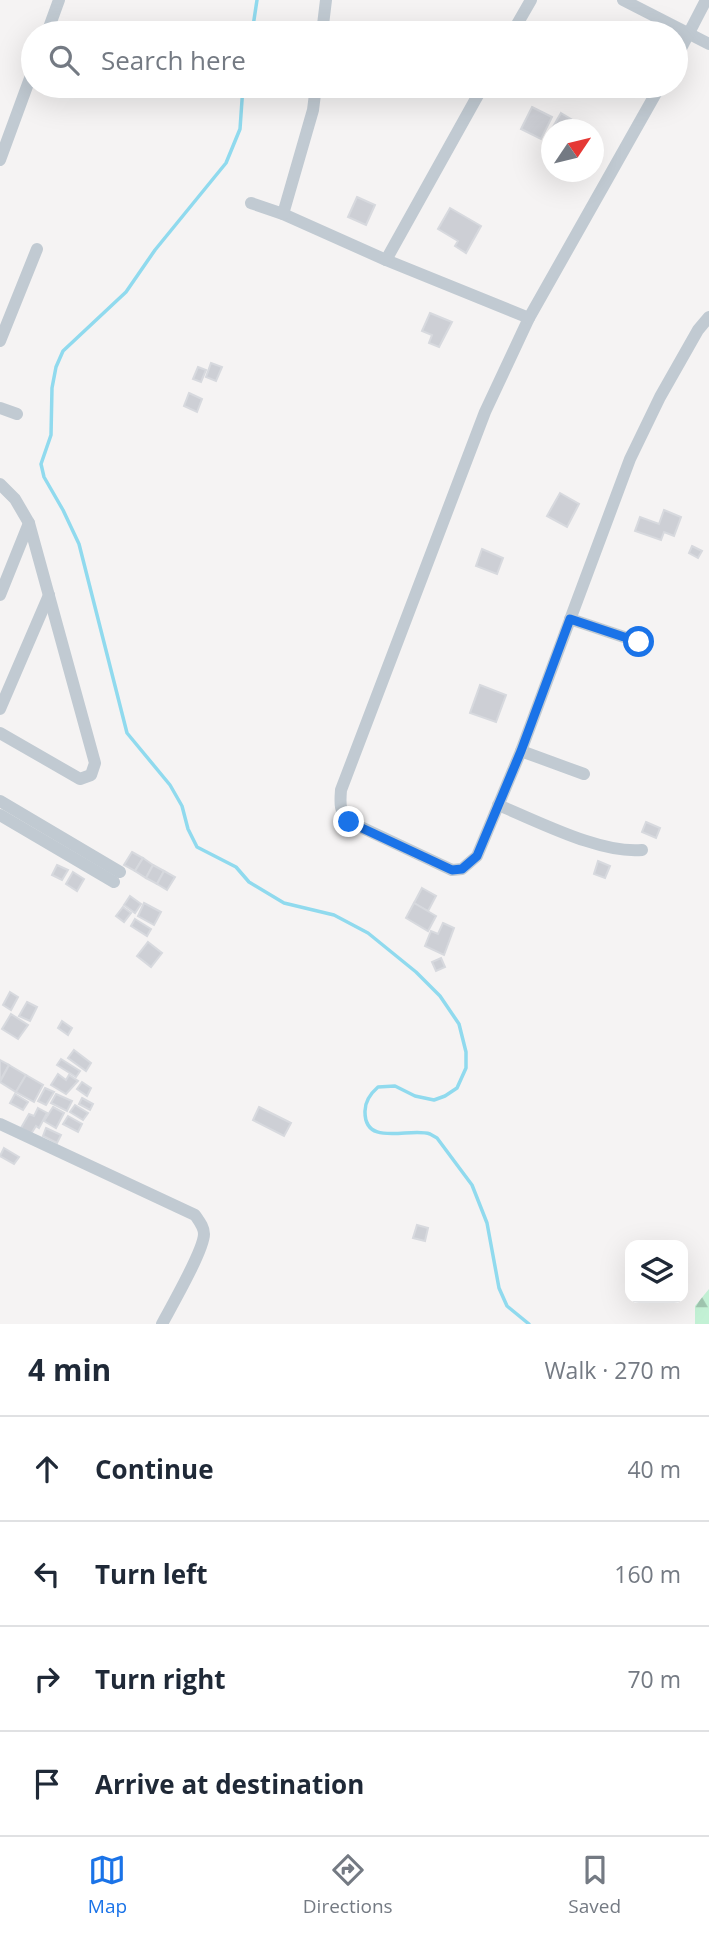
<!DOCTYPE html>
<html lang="en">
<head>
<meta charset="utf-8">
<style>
  :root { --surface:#fff; --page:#f2f2f3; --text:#1f2937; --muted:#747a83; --line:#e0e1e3; --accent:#1a73e8 }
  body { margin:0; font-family:"Open Sans",sans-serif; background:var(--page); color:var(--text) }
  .controls { position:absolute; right:21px; bottom:21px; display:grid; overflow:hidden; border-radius:14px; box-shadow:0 7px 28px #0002 }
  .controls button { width:63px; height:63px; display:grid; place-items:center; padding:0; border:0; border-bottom:2px solid var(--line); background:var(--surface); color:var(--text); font:35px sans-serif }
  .compass { position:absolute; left:541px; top:119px; width:63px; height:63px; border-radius:50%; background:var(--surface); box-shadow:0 7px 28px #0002; rotate:55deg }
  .stop { position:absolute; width:21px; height:21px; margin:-16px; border:5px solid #1a73e8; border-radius:50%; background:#fff }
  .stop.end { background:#1a73e8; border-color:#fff; box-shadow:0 2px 7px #0008 }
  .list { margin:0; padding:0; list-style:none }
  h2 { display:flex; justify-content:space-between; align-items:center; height:91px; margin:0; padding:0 28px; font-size:30px }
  h2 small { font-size:23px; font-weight:400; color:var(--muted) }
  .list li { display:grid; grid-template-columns:46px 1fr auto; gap:21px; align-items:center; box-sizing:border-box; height:105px; padding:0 28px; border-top:2px solid var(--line) }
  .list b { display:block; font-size:26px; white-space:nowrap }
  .list em { font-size:23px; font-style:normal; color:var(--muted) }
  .icon { flex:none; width:38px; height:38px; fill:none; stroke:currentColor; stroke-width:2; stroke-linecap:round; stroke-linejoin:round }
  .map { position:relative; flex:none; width:709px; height:1324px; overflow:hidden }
  .search { position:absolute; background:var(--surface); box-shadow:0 7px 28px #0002; left:21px; right:21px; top:21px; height:77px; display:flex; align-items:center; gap:18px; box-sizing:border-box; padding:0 24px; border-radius:38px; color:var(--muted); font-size:26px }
  .sheet { height:511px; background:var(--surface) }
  nav { display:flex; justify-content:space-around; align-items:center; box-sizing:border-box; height:98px; border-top:2px solid var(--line); background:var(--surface); font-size:19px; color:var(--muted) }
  nav a { display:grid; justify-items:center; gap:4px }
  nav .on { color:var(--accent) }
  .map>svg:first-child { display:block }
  .forest { fill:url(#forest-firs) }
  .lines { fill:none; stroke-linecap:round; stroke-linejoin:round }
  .stream { stroke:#90daee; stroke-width:3.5 }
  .building { fill:#cdcfd5; stroke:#d7d9de; stroke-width:2 }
  .minor { stroke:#c1cad2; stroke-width:12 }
  .route { stroke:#1a73e8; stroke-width:9 }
</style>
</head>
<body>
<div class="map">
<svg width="709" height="1324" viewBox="0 0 709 1324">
  <defs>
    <pattern id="forest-firs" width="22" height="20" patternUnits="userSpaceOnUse" patternTransform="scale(1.75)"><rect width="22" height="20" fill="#c3f1d5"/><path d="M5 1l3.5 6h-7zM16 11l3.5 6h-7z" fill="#a0c6b0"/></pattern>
  </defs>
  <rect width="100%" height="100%" fill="#f5f3f3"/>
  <path class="forest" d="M709,1289V1324H695V1306Z"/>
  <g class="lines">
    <g class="stream">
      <path d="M252,33L257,0"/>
      <path d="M243,86L240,129L226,163L155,250L126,292L63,351L56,367L52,388L51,435L41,464L44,477L63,510L79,544L127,733L170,785L182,806L188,829L197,847L236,867L249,882L284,903L334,915L368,933L416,972L440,996L459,1024L466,1052V1068L457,1088L445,1096L434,1100L415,1096L395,1086L378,1087C370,1094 365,1101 365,1111C364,1148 410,1127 430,1134L437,1138L472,1185L487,1223L499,1288L507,1306L529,1324"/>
    </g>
  </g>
  <g class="building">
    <path d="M532,107L552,117L541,139L521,129Z"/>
    <path d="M561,113L589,130H552V145L545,141Z"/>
    <path d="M357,197L375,205L366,225L348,217Z"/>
    <path d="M450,208L481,226L466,253L455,246L458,241L438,229Z"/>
    <path d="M430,313L452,322L439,347L429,343L432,335L422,331Z"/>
    <path d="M211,363L222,367L216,381L206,377Z"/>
    <path d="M198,367L206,370L201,382L193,379Z"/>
    <path d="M189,393L202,399L197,412L184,406Z"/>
    <path d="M560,493L579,504L567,527L547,516Z"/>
    <path d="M664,510L681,517L674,536L664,532L661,540L635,531L640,517L659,524Z"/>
    <path d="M692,546L702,551L698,558L689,553Z"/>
    <path d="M482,549L503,558L497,574L476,566Z"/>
    <path d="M480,685L506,695L496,722L470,713Z"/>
    <path d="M646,822L660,828L656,838L642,832Z"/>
    <path d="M132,852L143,858L135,871L124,865Z"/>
    <path d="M143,858L153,865L146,878L135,871Z"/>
    <path d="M598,861L610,866L605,878L594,874Z"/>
    <path d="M57,865L68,870L62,880L52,875Z"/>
    <path d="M153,865L164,871L157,884L146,878Z"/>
    <path d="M164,871L175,877L167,890L157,884Z"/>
    <path d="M73,872L84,879L77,891L66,884Z"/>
    <path d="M422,888L436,896L428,911L414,903Z"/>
    <path d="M130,896L141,904L135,913L124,905Z"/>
    <path d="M144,903L161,912L154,925L138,916Z"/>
    <path d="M414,903L436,916L428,931L406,918Z"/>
    <path d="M123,907L131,913L124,922L116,916Z"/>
    <path d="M135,919L151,929L147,936L131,926Z"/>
    <path d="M443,923L454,928L444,955L425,946L431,931L438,934Z"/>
    <path d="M148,942L162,953L151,967L137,956Z"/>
    <path d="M441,958L445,967L436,971L432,962Z"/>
    <path d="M10,992L18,997L11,1010L3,1005Z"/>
    <path d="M27,1002L37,1007L30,1021L19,1016Z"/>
    <path d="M11,1014L28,1025L18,1039L2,1029Z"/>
    <path d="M62,1021L72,1028L68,1035L58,1028Z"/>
    <path d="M74,1050L91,1063L86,1071L68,1058Z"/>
    <path d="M61,1059L80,1071L76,1077L57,1065Z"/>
    <path d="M0,1060L9,1065L0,1081Z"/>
    <path d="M9,1065L26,1075L16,1092L0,1082Z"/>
    <path d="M58,1074L66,1080L69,1075L78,1081L66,1094L51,1085Z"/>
    <path d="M26,1075L43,1085L34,1102L16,1092Z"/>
    <path d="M82,1082L91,1088L87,1096L77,1089Z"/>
    <path d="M45,1088L54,1092L46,1105L38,1101Z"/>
    <path d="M15,1094L28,1102L23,1110L10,1103Z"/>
    <path d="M56,1094L72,1101L67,1111L51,1103Z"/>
    <path d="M82,1098L93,1104L90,1110L79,1104Z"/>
    <path d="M75,1105L88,1113L83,1120L70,1112Z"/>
    <path d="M53,1107L64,1113L56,1128L44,1121Z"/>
    <path d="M259,1107L291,1123L284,1136L253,1120Z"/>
    <path d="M38,1108L47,1113L39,1128L36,1126L31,1134L21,1128L29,1114L34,1116Z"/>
    <path d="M68,1116L82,1124L78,1132L63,1124Z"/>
    <path d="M46,1128L61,1135L57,1143L43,1136Z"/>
    <path d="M4,1148L19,1157L14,1164L0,1156Z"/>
    <path d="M417,1225L428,1228L425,1241L413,1238Z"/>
  </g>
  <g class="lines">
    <g class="minor">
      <path d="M623,0L709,44"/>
      <path d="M47,33L59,0"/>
      <path d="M322,33L326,0"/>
      <path d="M512,33L531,0"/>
      <path d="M676,58L706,0"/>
      <path d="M660,86L529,318L485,412L341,790C340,803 339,812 350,822L452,870L462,869L477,856L521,751L630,459L660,397L698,330L709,317"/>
      <path d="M0,160L33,70"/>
      <path d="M251,203L283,214L386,260L529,318"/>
      <path d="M283,214L313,110L316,86"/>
      <path d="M386,260L483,86"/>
      <path d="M0,341L37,249"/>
      <path d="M0,408L17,414"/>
      <path d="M0,484L15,499L29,523L95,763L91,775L80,779L0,733"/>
      <path d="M0,595L29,523"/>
      <path d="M570,619L639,642"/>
      <path d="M0,709L49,595"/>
      <path d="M521,751L584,774"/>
      <path d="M0,801L120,872"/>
      <path d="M498,805C538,821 600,854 642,850"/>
      <path d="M0,815L114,882"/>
      <path d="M0,1124L195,1215C199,1221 204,1227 204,1234C204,1250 171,1307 162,1324"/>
    </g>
  </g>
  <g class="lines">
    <path class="route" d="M349,822L452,870L462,869L477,856L521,751L570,619L639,642"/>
  </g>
</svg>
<div class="controls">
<button><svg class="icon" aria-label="layers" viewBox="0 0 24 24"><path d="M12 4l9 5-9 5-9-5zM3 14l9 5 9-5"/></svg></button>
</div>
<svg class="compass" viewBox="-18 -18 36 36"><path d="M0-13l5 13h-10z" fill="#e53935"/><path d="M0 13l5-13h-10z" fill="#747a83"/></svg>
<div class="stop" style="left:639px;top:642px"></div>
<div class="stop end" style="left:349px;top:822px"></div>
<div class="search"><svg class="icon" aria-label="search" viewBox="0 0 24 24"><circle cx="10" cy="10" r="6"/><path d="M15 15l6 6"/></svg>Search here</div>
</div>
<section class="sheet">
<h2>4 min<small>Walk · 270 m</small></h2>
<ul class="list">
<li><svg class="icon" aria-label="ahead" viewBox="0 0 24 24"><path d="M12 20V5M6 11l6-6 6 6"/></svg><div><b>Continue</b></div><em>40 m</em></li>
<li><svg class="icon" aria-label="left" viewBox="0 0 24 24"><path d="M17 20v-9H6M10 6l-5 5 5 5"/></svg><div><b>Turn left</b></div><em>160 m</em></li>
<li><svg class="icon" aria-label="right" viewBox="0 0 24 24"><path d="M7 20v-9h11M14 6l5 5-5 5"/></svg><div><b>Turn right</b></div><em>70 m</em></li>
<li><svg class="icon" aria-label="arrive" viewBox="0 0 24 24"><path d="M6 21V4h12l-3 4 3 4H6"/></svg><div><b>Arrive at destination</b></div></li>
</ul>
</section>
<nav>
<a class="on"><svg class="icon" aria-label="map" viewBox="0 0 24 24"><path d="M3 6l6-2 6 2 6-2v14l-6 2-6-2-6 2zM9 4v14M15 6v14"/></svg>Map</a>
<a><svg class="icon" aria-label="directions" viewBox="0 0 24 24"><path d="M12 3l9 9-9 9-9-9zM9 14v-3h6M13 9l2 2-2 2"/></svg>Directions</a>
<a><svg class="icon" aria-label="saved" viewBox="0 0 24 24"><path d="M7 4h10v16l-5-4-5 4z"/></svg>Saved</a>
</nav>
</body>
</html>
